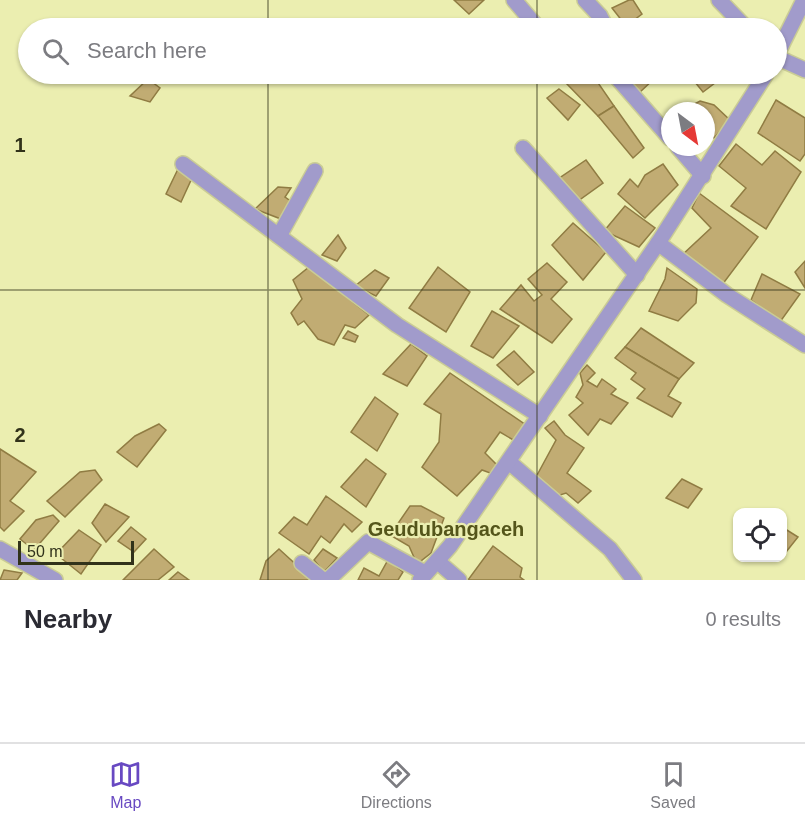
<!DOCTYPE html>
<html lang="en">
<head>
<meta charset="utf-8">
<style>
  :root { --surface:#fff; --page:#f2f2f3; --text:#2b2b33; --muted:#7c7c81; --line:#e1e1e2; --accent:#6849c2 }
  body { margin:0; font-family:Arial,sans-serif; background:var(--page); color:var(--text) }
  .controls { position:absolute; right:18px; bottom:18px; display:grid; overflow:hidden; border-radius:12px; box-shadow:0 2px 4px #0004 }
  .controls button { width:54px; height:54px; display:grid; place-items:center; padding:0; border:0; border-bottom:2px solid var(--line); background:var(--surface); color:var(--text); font:30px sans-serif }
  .compass { position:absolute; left:661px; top:102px; width:54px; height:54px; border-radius:50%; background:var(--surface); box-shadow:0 2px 4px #0004; rotate:148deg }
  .scale { position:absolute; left:18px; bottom:15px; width:116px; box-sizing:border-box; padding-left:6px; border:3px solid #31321a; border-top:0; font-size:16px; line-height:21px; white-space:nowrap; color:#31321a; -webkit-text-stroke:4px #ebeeb0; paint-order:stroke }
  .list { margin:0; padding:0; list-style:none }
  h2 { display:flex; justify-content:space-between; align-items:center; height:78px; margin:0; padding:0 24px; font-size:26px }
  h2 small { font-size:20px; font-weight:400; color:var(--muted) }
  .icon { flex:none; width:33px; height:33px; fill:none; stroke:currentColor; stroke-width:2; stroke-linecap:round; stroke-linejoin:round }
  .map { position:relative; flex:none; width:805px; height:580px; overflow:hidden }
  .search { position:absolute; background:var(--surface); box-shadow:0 2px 4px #0004; left:18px; right:18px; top:18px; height:66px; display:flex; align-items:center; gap:15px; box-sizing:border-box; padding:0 21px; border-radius:33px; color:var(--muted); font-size:22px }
  .sheet { height:162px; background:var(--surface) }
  nav { display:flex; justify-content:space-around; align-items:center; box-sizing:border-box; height:84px; border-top:2px solid var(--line); background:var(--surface); font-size:16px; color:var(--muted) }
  nav a { display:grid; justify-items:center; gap:3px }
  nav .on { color:var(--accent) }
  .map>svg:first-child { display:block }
  .building { fill:#c1ac73; stroke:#907c43; stroke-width:1.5 }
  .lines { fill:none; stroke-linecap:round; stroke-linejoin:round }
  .minor-casing { stroke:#cacc95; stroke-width:18 }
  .tertiary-casing { stroke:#cacc95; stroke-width:18 }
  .minor { stroke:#a19bcb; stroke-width:15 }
  .tertiary { stroke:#a19bcb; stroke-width:15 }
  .grid { fill:none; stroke:#31321a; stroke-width:1.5; stroke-opacity:0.55 }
  .labels { text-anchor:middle; stroke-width:4.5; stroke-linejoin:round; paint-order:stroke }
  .quarter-label { font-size:20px; font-weight:bold; fill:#54551a; stroke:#ebeeb0 }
  .grid-label { font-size:20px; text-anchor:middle; font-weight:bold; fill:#31321a; stroke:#ebeeb0; stroke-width:4.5; stroke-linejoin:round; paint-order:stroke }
</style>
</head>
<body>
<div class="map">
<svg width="805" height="580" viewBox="0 0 805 580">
  <rect width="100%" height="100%" fill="#ebeeb0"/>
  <g class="building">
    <path d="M454,0H484L469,14Z"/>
    <path d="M629,0H633L642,14L626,26L612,8Z"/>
    <path d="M521,17L529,28H505Z"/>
    <path d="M643,20L647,28H629Z"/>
    <path d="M581,74H592L614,106L598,116L565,82Z"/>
    <path d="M623,74H651L655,78L640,92L620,77Z"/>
    <path d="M694,74H706L719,80L703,92L690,76Z"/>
    <path d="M148,79L160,88L150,102L130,96Z"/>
    <path d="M559,89L580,105L568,120L547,98Z"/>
    <path d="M776,100L805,118V154L800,161L758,133Z"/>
    <path d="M700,101L714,105L730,120L714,138L706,131V111L683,110Z"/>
    <path d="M614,106L644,148L633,158L598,116Z"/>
    <path d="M736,144L762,165L775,151L801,172L766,229L731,206L746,188L719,166Z"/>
    <path d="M586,160L603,183L578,201L558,179Z"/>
    <path d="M663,164L678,185L645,218L618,194L630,179L638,187L645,175Z"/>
    <path d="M178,169L192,178L181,202L166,194Z"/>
    <path d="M278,187L291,188L285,197L295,204L281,219L255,209Z"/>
    <path d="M699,193L758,237L722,285L681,256L711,228L692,208Z"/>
    <path d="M625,206L655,228L639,247L604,231Z"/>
    <path d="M573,223L606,252L583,280L552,245Z"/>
    <path d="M338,235L346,248L337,261L322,255Z"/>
    <path d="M805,261V288L795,272Z"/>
    <path d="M547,263L567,282L551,299L572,319L552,343L500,309L521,285L534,301L542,295L528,279Z"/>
    <path d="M309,267L369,315L355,328L345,325L334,345L318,339L304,321L298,325L291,313L302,299L293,280Z"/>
    <path d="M438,267L470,292L446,332L409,308Z"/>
    <path d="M667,268L697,289L696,303L678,321L649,311L665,279Z"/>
    <path d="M375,270L389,278L376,296L355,286Z"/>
    <path d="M762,274L800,294L780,322L751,300Z"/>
    <path d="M492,311L519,326L493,358L471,346Z"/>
    <path d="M641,328L694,363L679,379L625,347Z"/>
    <path d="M348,331L358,336L355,342L343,338Z"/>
    <path d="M411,344L427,356L407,386L383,374Z"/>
    <path d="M625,347L679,379L668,396L681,403L672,417L637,398L645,389L631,379L636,373L615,358Z"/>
    <path d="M514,351L534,372L518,385L497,365Z"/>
    <path d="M587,365L595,373L587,381L597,387L602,379L616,389L611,394L628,403L611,424L600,419L588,435L569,415L583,403L576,397L583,385L580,373Z"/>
    <path d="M450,373L526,425L515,441L500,432L485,453L498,466L490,473L482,470L457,496L422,467L439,442L441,414L424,404Z"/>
    <path d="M375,397L398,414L377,451L351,432Z"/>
    <path d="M554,421L565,435L584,448L567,473L591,491L578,503L566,493L557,496L536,477L556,440L545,428Z"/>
    <path d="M159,424L166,430L137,467L117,452L135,436Z"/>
    <path d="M0,449L36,472L10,501L24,511L4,531L0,527Z"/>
    <path d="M366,459L386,474L366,507L341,487Z"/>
    <path d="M95,470L102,480L65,517L47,501L80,472Z"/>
    <path d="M682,479L702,489L688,508L666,498Z"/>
    <path d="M326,496L362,522L352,532L344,524L330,543L321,536L309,554L279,533L294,517L307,525Z"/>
    <path d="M105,504L129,517L106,542L92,523Z"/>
    <path d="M410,506H421L444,518L431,553L417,564L409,546L390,535Z"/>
    <path d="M53,515L59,521L34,550L20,539L36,520Z"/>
    <path d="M131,527L146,539L134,552L118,541Z"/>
    <path d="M782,527L798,537L782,557Z"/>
    <path d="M79,530L101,545L81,574L56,554Z"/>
    <path d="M493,546L522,568L520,577L524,580H468Z"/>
    <path d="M154,549L174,567L158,580H123Z"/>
    <path d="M279,549L313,580H260L266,561Z"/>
    <path d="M323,549L337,558L324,572L314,560Z"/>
    <path d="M388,560L403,572L398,580H358L364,568L379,576Z"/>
    <path d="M4,570L22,573L17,580H0Z"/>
    <path d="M178,572L189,580H169Z"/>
  </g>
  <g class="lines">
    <g class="minor-casing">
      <g id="minor">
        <path d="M514,0L538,28"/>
        <path d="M585,0L600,16L606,28"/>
        <path d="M719,0L746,28"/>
        <path d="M776,57L805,70"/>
        <path d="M614,74L670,138"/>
        <path d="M678,147L703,176"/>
        <path d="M523,148L637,275"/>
        <path d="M183,164L397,325L540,416"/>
        <path d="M279,236L315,171"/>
        <path d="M658,243L727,295L805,345"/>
        <path d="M509,462L610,549L634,580"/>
        <path d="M437,561L459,580"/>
        <path d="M302,563L323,580"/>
        <path d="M328,580L368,542L425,573"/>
      </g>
    </g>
    <g class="tertiary-casing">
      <g id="tertiary">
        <path d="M776,56L804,0"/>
        <path d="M0,549L55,580"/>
        <path d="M420,580L450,546L658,243L766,74"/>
      </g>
    </g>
    <use href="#minor" class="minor"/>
    <use href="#tertiary" class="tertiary"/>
  </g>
  <path class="grid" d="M268,0V28M537,0V28M268,74V580M537,74V580M0,290H805"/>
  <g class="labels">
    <g class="quarter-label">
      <text x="446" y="536">Geudubangaceh</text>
    </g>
  </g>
  <g class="grid-label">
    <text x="20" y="152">1</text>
    <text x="20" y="442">2</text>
  </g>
</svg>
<div class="controls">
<button><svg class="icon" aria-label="locate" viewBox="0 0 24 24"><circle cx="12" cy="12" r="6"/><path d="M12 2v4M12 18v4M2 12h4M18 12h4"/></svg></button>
</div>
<svg class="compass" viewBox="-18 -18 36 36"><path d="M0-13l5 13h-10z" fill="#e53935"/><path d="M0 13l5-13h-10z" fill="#7c7c81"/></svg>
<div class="scale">50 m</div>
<div class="search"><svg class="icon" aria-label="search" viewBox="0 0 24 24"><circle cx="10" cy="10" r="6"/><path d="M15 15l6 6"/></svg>Search here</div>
</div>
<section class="sheet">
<h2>Nearby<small>0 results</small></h2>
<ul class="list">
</ul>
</section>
<nav>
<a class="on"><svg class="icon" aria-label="map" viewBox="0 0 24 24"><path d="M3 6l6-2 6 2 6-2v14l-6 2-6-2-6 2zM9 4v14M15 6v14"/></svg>Map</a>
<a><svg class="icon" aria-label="directions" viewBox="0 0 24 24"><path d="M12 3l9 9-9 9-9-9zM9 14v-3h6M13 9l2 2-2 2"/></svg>Directions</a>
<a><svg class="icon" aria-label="saved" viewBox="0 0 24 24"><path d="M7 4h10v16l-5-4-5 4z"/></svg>Saved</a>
</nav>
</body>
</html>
